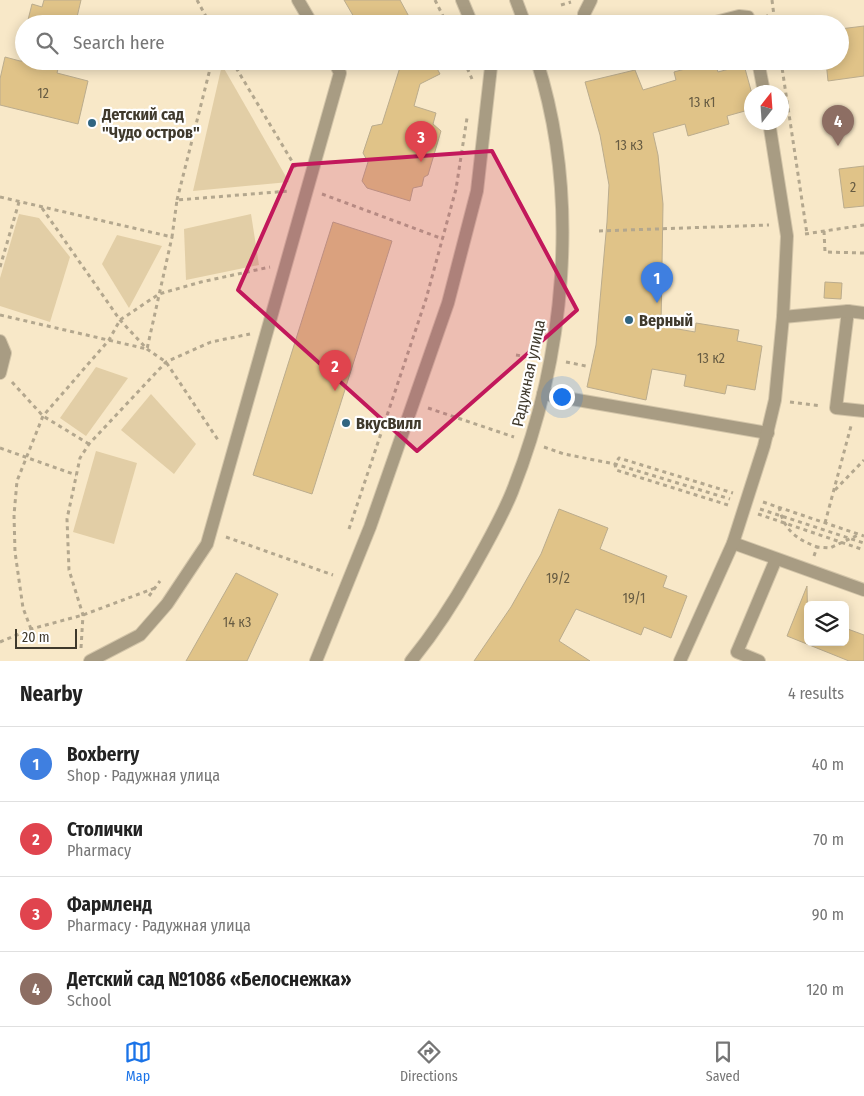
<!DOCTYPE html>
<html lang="en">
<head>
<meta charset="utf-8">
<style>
  :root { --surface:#fff; --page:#f2f2f2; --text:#222; --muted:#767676; --line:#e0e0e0; --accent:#1a73e8 }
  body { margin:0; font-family:"Fira Sans Condensed",sans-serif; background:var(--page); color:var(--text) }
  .controls { position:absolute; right:15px; bottom:15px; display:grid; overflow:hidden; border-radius:8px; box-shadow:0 2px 12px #0003 }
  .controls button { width:45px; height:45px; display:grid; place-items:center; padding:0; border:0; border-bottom:1px solid var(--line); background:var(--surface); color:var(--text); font:25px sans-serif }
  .compass { position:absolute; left:744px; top:85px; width:45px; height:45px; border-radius:50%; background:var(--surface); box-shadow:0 2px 12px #0003; rotate:17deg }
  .scale { position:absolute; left:15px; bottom:12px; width:62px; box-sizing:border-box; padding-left:5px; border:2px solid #3f392c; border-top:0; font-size:14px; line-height:18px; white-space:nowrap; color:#3f392c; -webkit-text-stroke:4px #fff; paint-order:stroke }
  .you { position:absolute; left:561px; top:396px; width:18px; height:18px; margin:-12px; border:4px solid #fff; border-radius:50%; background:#1a73e8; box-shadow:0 0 0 8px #1a73e833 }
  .badge { display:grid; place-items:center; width:32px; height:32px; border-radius:50%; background:var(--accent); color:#fff; font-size:16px; font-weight:700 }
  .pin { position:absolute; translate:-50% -41px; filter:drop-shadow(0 1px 2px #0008) }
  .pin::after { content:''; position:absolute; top:26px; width:18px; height:15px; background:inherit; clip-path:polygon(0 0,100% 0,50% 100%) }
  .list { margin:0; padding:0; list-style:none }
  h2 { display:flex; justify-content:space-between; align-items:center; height:65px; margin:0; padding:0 20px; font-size:21px }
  h2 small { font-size:16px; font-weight:400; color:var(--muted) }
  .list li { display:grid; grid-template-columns:32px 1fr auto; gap:15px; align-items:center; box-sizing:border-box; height:75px; padding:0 20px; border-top:1px solid var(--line) }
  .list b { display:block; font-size:19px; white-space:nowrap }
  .list p { margin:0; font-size:16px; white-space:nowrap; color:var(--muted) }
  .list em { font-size:16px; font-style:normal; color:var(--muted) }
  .icon { flex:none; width:28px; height:28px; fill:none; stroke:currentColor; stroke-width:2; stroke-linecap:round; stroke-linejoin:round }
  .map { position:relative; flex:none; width:864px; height:661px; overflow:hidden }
  .search { position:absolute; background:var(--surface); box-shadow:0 2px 12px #0003; left:15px; right:15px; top:15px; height:55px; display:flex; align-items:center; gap:12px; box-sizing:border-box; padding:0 18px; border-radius:28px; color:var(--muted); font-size:19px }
  .sheet { height:365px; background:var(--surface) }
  nav { display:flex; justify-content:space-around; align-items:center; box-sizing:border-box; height:70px; border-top:1px solid var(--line); background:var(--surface); font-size:14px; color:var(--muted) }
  nav a { display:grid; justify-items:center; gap:2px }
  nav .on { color:var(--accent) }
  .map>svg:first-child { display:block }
  .green { fill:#e2cea6 }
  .building { fill:#e0c388; stroke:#bbac8d }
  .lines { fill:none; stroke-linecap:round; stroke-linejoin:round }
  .service-casing { stroke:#d3c5a9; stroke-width:14 }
  .minor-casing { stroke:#d3c5a9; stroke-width:14 }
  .path { stroke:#b3a78e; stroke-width:3; stroke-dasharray:4 4; stroke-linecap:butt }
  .service { stroke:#a89c83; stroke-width:12 }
  .minor { stroke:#a89c83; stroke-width:12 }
  .marked { fill:#c2185b; fill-opacity:0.2; stroke:#c2185b; stroke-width:4; stroke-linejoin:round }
  .poi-dot { fill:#316581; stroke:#fff; stroke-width:2 }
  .labels { text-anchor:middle; stroke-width:4.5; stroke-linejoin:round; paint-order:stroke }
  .number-label { font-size:14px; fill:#675c43 }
  .poi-label { font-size:16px; font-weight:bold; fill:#3f392c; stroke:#fff; text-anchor:start }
  .street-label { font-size:16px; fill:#3f392c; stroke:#fff }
</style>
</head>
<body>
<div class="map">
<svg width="864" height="661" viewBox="0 0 864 661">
  <rect width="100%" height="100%" fill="#f8e8c8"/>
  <g class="green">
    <path d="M222,65L289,182L193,191Z"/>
    <path d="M19,214L39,218L70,257L50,322L0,306V278Z"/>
    <path d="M251,214L259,265L186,280L184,229Z"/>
    <path d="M117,235L162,246L129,308L102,264Z"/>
    <path d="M96,367L128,378L86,436L60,418Z"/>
    <path d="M151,394L196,444L174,474L121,430Z"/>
    <path d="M96,451L137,463L114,544L73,532Z"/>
  </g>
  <g class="building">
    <path d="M44,0H81L77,17L84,18L83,24H27L32,4L42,7Z"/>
    <path d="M344,0H400L413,24H358Z"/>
    <path d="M864,26V76L828,81L826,61H840V29Z"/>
    <path d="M5,57L20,61H60L57,73L88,81L78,124L0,105V79Z"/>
    <path d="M402,61H433L440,74L420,84L414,106L436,113L433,124L441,131L428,175L424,177L422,186L413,188L410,201L367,188L362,181L368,162L363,153L372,126L382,124Z"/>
    <path d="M714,61L718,72L744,65L752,94V109L727,116L729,124L688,136L685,124L653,133L658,155L663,204L661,326L695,332L696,323L739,330L737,341L762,346L755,390L727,385L725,394L684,386L686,375L652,369L646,400L587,387L596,345L607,222L609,185L600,135L585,82L635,70L643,90L676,80L674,72Z"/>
    <path d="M864,166V206L844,208L839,169Z"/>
    <path d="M333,222L392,241L312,494L253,475Z"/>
    <path d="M825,282L842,283L841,299L824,298Z"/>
    <path d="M559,509L608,528L600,549L667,576L663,587L687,596L671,638L644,627L641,635L576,609L559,641L590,661H474L511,607L541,554Z"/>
    <path d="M236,573L278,594L247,661H186Z"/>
    <path d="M807,586L808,642H845V628L864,635V661H849L787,636Z"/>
  </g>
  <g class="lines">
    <g class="service-casing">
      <g id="service">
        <path d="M298,0L312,24"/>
        <path d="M462,0L472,24"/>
        <path d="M586,24L584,14L591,0"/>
        <path d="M708,24L739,16L748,17L751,24"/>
        <path d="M758,61L764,92"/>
        <path d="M848,311L836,408L864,411"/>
        <path d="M783,317L848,311L864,313"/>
        <path d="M0,341L5,353L0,373"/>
        <path d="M543,394L768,433"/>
        <path d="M733,543L864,590"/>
        <path d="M90,661L140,635L167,604L207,544L340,73L334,61"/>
        <path d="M316,661L370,527L448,303L477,191L491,67L489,61"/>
        <path d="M680,661L733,543L764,446L775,400L783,317L787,236L769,122"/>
        <path d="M759,661L737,652L776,559"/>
      </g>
    </g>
    <g class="minor-casing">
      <g id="minor">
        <path d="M516,0L525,24"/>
        <path d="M411,661C434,633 454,602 472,570C486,545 501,519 512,492C565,359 581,199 537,61"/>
      </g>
    </g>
    <g class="path">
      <path d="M197,0L210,24"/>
      <path d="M435,0L447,24"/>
      <path d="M772,0L775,24"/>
      <path d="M561,5L571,2"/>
      <path d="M766,15L773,24"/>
      <path d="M232,61L296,168"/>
      <path d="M464,61L472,79"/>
      <path d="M781,61L807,234"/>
      <path d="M322,194L443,239"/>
      <path d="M0,197L172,237L177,200L289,191"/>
      <path d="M177,200L212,61"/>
      <path d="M42,208L120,320L147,349L166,362L218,440"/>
      <path d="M599,231L769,225"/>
      <path d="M824,231L825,252L864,253"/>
      <path d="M805,234L864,225"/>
      <path d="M0,267L19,202"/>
      <path d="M0,315L147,349L172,237"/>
      <path d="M516,355L535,358"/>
      <path d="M566,362L586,366"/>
      <path d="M12,382L43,416L89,444"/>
      <path d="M790,402L821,406"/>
      <path d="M428,408L514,437"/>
      <path d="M544,447L564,454L615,464L730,499"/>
      <path d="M0,448L76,475"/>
      <path d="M835,490L864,460"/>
      <path d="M763,502L864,536"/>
      <path d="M728,505L616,470L615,464L619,458L733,493"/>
      <path d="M779,507C784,530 796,539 817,547"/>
      <path d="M760,509L864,543"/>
      <path d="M758,514L864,550"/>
      <path d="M825,523L851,426"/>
      <path d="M349,529L426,299L456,189L467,118"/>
      <path d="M226,537L333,575"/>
      <path d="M814,556L817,547L830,548L858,535"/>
      <path d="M149,596L160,581"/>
      <path d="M31,629L23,608L15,552L14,515L17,481L43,416L109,340L120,320L159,294L201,282L270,267"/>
      <path d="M0,642L31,629L83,615L155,588"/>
      <path d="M81,648L83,615L69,570L67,519L80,458L89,444L166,362L211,342L250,334"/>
    </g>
    <use href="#service" class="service"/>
    <use href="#minor" class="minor"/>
  </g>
  <path class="marked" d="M492,151L577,310L417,451L238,290L293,165Z"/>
  <g class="poi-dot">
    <circle cx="92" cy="123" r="5"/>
    <circle cx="629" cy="320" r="5"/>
    <circle cx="346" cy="423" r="5"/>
  </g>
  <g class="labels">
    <g class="number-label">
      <text x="43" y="98">12</text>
      <text x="702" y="107">13 к1</text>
      <text x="629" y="150">13 к3</text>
      <text x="853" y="192">2</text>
      <text x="711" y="363">13 к2</text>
      <text x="558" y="583">19/2</text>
      <text x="634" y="603">19/1</text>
      <text x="237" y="627">14 к3</text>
    </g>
    <g class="poi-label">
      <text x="102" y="120">Детский сад<tspan x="102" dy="18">"Чудо остров"</tspan></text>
      <text x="639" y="326">Верный</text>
      <text x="356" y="429">ВкусВилл</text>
    </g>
    <g class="street-label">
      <text transform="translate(528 373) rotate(-78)" y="6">Радужная улица</text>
    </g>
  </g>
</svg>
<div class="controls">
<button><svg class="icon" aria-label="layers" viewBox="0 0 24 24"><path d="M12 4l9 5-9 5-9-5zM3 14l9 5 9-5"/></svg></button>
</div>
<svg class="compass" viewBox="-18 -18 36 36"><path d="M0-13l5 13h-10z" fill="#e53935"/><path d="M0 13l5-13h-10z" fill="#767676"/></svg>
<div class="scale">20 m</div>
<div class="you"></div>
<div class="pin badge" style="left:657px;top:303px;background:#3f7fe0">1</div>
<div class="pin badge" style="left:335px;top:391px;background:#e0444e">2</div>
<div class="pin badge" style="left:421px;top:162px;background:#e0444e">3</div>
<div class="pin badge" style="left:838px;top:146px;background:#8d6e63">4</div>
<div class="search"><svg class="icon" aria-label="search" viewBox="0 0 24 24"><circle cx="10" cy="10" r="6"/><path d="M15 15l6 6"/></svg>Search here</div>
</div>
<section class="sheet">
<h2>Nearby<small>4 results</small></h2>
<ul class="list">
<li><span class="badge" style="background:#3f7fe0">1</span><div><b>Boxberry</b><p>Shop · Радужная улица</p></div><em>40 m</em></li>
<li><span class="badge" style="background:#e0444e">2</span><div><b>Столички</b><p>Pharmacy</p></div><em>70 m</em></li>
<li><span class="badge" style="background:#e0444e">3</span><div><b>Фармленд</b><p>Pharmacy · Радужная улица</p></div><em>90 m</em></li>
<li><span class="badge" style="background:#8d6e63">4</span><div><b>Детский сад №1086 «Белоснежка»</b><p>School</p></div><em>120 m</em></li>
</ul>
</section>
<nav>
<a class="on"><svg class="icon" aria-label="map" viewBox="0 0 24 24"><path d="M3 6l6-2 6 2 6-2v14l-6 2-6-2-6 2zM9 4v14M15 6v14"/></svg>Map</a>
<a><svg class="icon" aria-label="directions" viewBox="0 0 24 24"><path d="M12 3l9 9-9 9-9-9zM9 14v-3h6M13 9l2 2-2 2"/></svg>Directions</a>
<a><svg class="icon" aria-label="saved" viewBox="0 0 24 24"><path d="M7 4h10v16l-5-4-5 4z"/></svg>Saved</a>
</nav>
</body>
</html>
